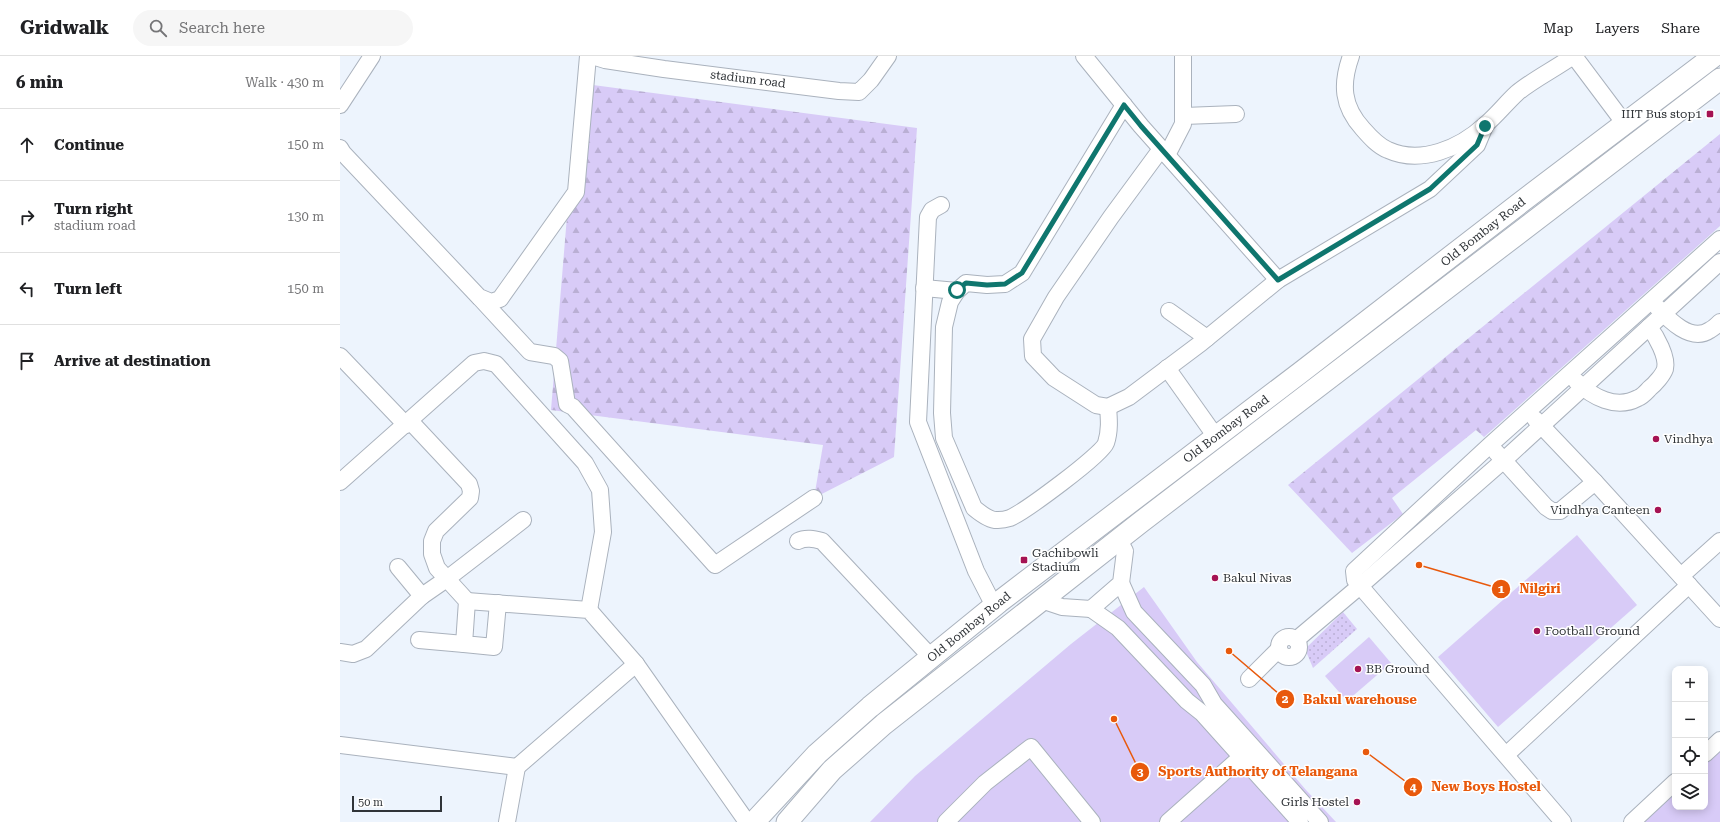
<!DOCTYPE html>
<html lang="en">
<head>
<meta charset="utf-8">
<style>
  :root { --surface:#fff; --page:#f6f6f6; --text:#202124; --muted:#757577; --line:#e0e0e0 }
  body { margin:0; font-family:"Roboto Serif",serif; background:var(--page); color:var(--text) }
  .controls { position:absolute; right:12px; bottom:12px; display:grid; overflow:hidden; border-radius:8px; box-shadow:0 2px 10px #0003 }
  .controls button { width:36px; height:36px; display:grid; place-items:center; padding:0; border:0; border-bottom:1px solid var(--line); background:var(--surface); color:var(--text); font:20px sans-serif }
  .scale { position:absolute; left:12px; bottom:10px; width:90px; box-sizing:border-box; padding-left:4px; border:2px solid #303438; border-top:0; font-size:11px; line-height:14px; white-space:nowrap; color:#303438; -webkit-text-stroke:3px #fff; paint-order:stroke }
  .stop { position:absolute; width:12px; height:12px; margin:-9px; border:3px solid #0f766e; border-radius:50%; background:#fff }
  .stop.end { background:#0f766e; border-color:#fff; box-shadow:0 1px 4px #0008 }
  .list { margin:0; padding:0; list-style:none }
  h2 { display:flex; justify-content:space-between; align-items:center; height:52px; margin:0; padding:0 16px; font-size:17px }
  h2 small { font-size:13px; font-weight:400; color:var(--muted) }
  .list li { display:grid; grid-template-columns:26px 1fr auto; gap:12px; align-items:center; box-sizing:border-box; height:72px; padding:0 16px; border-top:1px solid var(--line) }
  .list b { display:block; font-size:15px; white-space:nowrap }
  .list p { margin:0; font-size:13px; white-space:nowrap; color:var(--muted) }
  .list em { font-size:13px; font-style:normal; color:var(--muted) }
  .icon { flex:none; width:22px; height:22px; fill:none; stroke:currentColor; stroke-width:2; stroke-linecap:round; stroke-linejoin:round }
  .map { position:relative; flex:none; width:1380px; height:766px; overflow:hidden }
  header { display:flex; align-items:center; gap:24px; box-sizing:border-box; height:56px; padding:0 20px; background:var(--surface); border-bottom:1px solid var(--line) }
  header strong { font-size:19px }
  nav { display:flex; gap:22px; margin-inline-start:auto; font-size:14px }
  .search { width:280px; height:36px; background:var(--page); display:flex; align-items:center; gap:10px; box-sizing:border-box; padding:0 14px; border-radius:22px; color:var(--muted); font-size:15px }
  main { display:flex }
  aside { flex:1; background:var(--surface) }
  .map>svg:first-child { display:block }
  .grass { fill:#d8cbf7 }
  .forest { fill:url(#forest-firs) }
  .park { fill:url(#park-dots) }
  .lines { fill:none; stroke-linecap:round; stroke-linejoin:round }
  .minor-casing { stroke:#aab2bd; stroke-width:18 }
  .major-casing { stroke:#aab2bd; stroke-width:23 }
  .minor { stroke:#fff; stroke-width:16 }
  .major { stroke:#fff; stroke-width:21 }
  .route { stroke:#0f766e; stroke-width:5 }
  .poi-dot { fill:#a51353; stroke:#fff; stroke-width:1.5 }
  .labels { text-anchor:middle; stroke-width:3; stroke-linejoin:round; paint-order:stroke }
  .street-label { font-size:12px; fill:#303438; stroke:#fff }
  .poi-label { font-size:12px; fill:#303438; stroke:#fff; text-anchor:start }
  .leader { fill:none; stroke:#e8590c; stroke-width:1.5 }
  .callout-dot { fill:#e8590c; stroke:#fff; stroke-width:1.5 }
  .mark-label { font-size:12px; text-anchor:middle; font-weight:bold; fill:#fff }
  .callout-label { font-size:13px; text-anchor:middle; font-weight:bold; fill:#e8590c; stroke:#fff; stroke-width:3; stroke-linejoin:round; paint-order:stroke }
</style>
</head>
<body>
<header>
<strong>Gridwalk</strong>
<div class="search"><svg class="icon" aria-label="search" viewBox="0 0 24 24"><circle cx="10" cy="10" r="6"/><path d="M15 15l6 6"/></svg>Search here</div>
<nav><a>Map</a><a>Layers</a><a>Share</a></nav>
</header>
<main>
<aside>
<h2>6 min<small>Walk · 430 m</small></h2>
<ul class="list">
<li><svg class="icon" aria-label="ahead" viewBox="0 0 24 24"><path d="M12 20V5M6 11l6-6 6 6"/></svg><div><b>Continue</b></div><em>150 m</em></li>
<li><svg class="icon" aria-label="right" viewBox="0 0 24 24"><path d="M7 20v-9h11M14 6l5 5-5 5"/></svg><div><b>Turn right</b><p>stadium road</p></div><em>130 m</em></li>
<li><svg class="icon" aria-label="left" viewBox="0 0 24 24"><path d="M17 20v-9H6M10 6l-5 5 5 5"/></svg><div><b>Turn left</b></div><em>150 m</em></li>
<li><svg class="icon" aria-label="arrive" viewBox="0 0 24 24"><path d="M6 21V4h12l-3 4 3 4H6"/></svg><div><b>Arrive at destination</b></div></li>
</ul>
</aside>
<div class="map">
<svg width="1380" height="766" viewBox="0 0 1380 766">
  <defs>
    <pattern id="forest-firs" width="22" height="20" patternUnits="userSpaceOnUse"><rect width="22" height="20" fill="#d8cbf7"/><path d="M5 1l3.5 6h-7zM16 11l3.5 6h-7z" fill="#baafd4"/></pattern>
    <pattern id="park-dots" width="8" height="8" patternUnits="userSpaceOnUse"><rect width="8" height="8" fill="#d8cbf7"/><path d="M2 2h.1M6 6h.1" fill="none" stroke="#baafd4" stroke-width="1.8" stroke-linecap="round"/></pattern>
  </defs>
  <rect width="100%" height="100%" fill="#edf4fd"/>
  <g class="grass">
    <path d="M1237,479L1297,549L1158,671L1098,601Z"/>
    <path d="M804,531L857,606L966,734L996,766H530L575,720L731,588Z"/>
    <path d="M1029,581L1051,607L1007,645L985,620Z"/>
    <path d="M1380,684V766H1292L1335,726V751H1365V698Z"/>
  </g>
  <g class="forest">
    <path d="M238,27L577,72L554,401L474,442L483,389L211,354Z"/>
    <path d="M1380,78V170L1144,381L1136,374L1052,442L1063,458L1012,497L948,429Z"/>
  </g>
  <path class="park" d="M1003,556L1017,573L973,612L965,593Z"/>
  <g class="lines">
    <g class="minor-casing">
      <g id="minor">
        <path d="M252,0L265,4L324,13L499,35L519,36L531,24L548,0"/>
        <path d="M744,0L801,70L938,224"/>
        <path d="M1011,0C1001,28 1002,50 1023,73C1030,81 1038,90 1048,94C1081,109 1120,92 1145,69C1157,59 1166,47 1177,37C1194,23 1215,13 1233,0"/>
        <path d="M1234,0L1285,68"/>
        <path d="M0,49L32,0"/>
        <path d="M844,60L896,58"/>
        <path d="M0,92L3,97L139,241L151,246L160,243L236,136L248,0"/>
        <path d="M821,93L771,161L716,241L692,283L693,300L714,322L756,349L768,351L789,341L861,287L938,224L1090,133L1137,89L1145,70"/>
        <path d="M827,99L843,68V0"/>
        <path d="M601,149L592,154L588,161L578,366L636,515L654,550"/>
        <path d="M584,232L617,235"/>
        <path d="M140,242L190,296L214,300L220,305L227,348L233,351L375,509L474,442"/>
        <path d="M1317,251C1329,264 1351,287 1370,274C1374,272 1377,269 1380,266"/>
        <path d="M829,255L867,282"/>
        <path d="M0,300L66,369"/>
        <path d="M827,312L876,381"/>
        <path d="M1236,325C1252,341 1276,354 1298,342C1303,340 1306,336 1310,332C1315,328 1323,319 1325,313C1328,301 1316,280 1309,271"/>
        <path d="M768,351C769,363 770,375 766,387C762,399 684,456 670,462C667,463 662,464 658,464C650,465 640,457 634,452L604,382L602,357L604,271L610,246L617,235L626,227L647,229L665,228L682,217L784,49"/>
        <path d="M1195,363L1255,426L1380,563"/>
        <path d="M70,365L129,428L131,435L130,442L96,475L92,485V498L97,512L127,545L124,588L154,591L158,547"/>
        <path d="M1156,396L1206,451L1212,455H1220L1255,426"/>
        <path d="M0,426L134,307L144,305L156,308L245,407L260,434L263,476L249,554"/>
        <path d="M458,485C466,481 474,483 482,485L591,601"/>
        <path d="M58,511L82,540"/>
        <path d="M1341,520L1380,485"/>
        <path d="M781,527L794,556L863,629L874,648L980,766"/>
        <path d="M701,544L722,551L751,553L781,527L785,495L779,484"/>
        <path d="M127,545L249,554L296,608L407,766"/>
        <path d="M751,553L778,572L847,645L862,657L960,766"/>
        <circle cx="949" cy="591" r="10"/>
        <path d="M79,584L124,588"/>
        <path d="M956,584L1020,530L1164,404L1380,206"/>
        <path d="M0,596L13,598L26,593L82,540L108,522L183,464"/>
        <path d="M909,623L939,593"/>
        <path d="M0,689L177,711L296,608"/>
        <path d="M1365,698L1380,684"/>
        <path d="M1166,699L1349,529"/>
        <path d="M167,766L177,711"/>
        <path d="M606,766L645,727L691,691L752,766"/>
        <path d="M828,766L909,694"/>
        <path d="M1223,766L1015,524L1014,515L1150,389L1380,183"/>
        <path d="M1292,766L1335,726"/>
      </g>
    </g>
    <g class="major-casing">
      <g id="major">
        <path d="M414,766L477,698L530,651L659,546L960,317L1180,147L1374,0"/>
        <path d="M447,766L492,714L544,668L801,466L1380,23"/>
      </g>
    </g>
    <use href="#minor" class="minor"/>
    <use href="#major" class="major"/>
  </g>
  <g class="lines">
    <path class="route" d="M617,234L626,227L647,229L665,228L682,217L784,49L801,70L938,224L1090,133L1137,89L1145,70"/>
  </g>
  <g class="poi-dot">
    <rect x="1366" y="54" width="8" height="8" rx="2"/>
    <circle cx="1316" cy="383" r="4"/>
    <circle cx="1318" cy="454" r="4"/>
    <rect x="680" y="500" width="8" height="8" rx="2"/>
    <circle cx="875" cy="522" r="4"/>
    <circle cx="1197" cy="575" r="4"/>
    <circle cx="1018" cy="613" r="4"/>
    <circle cx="1017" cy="746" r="4"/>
  </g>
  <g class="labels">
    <g class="street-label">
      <text transform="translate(408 23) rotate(7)" y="4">stadium road</text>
      <text transform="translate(1143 176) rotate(-38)" y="4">Old Bombay Road</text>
      <text transform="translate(886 373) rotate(-37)" y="4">Old Bombay Road</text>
      <text transform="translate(629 571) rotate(-39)" y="4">Old Bombay Road</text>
    </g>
    <g class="poi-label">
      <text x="1362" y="62" text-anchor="end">IIIT Bus stop1</text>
      <text x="1324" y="387">Vindhya</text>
      <text x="1310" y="458" text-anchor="end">Vindhya Canteen</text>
      <text x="692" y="501">Gachibowli<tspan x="692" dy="14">Stadium</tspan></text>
      <text x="883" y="526">Bakul Nivas</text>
      <text x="1205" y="579">Football Ground</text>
      <text x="1026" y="617">BB Ground</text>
      <text x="1009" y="750" text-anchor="end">Girls Hostel</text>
    </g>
  </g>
  <path class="leader" d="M1079 509L1161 533M889 595L945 643M774 663L800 716M1026 696L1073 731"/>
  <g class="callout-dot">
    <circle cx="1079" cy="509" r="4"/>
    <circle cx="889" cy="595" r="4"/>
    <circle cx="774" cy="663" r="4"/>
    <circle cx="1026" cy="696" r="4"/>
    <circle cx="1161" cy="533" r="10"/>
    <circle cx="945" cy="643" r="10"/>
    <circle cx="800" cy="716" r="10"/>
    <circle cx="1073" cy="731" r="10"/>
  </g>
  <g class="mark-label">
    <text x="1161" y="537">1</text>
    <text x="945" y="647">2</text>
    <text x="800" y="720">3</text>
    <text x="1073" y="735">4</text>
  </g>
  <g class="callout-label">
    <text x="1200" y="537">Nilgiri</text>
    <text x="1020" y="648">Bakul warehouse</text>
    <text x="918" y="720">Sports Authority of Telangana</text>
    <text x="1146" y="735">New Boys Hostel</text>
  </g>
</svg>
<div class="controls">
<button>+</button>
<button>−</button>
<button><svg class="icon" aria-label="locate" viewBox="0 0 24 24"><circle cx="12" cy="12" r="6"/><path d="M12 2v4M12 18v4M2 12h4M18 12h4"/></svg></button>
<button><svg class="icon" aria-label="layers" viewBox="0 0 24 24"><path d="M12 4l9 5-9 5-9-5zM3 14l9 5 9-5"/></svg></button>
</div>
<div class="scale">50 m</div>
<div class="stop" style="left:617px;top:234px"></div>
<div class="stop end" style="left:1145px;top:70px"></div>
</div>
</main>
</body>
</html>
